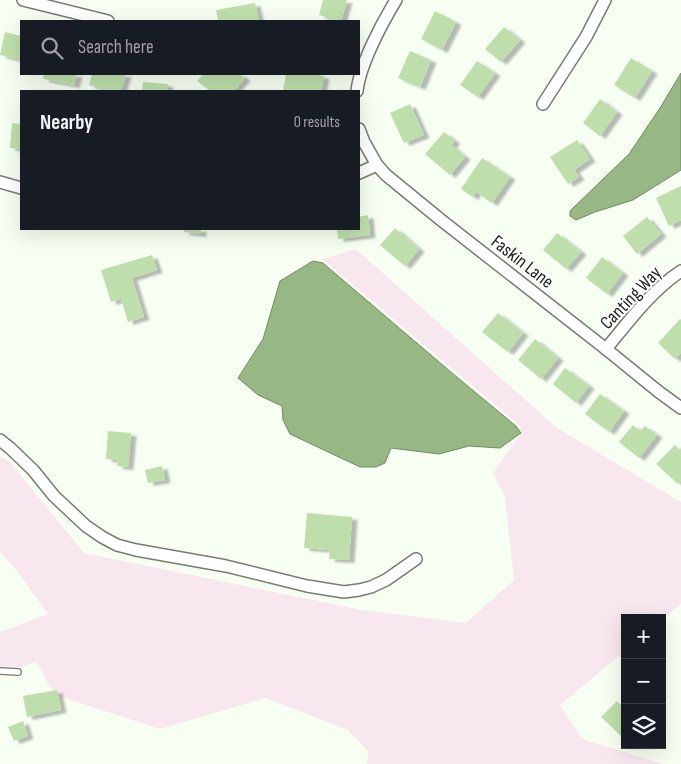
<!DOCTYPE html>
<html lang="en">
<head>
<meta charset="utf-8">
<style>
  :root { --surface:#171b24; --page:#242831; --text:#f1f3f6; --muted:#9ea1a6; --line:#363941 }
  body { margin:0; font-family:"Sofia Sans Condensed",sans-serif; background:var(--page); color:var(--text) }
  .controls { position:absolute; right:15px; bottom:15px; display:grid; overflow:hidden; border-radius:0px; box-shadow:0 5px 20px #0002 }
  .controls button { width:45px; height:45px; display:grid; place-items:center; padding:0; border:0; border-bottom:1px solid var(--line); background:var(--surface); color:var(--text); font:25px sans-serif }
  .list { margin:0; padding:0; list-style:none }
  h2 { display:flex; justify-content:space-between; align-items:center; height:65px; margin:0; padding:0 20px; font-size:21px }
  h2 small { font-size:16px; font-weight:400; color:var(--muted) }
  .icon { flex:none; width:28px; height:28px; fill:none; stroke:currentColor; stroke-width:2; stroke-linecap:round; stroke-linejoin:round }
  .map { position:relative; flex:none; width:681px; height:764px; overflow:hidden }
  .search { position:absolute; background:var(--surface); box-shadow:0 5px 20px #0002; left:20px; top:20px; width:340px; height:55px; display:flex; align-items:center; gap:12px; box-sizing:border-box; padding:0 18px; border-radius:0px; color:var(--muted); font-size:19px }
  .panel { position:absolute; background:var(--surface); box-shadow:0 5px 20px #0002; left:20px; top:90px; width:340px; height:140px; border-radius:0px }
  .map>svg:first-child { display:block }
  .green { fill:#f9e7ef }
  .water { fill:#97b784; stroke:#738a65 }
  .building { fill:#bedfab; filter:url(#shadow) }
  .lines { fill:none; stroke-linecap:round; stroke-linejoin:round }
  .service-casing { stroke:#767d73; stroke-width:8 }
  .minor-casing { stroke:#767d73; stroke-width:14 }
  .service { stroke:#fff; stroke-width:5.5 }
  .minor { stroke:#fff; stroke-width:11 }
  .labels { text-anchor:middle; stroke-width:4; stroke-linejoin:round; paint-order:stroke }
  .street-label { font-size:19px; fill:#1f211d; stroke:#fff }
</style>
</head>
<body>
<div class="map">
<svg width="681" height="764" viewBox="0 0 681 764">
  <defs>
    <filter id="shadow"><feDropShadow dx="5.5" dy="3" stdDeviation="1" flood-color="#0004"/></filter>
  </defs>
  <rect width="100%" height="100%" fill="#f7fff3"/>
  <path class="green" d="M356,249L557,428L681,502V604L662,620V618H625V651L560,705L582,739L663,764H367L368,751L348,730L265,698L160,729L55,695L36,662L0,674V632L48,614L16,570L0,552V456L10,462L84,553L362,610L466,623L514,580L505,497L493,473L521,433L520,426L322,259Z"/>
  <g class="water">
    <path d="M681,73V170L633,200L595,212L576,220L570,216V211L629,154L660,108Z"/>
    <path d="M313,261L323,263L452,373L516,426L521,433L500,448L469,446L439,454L391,448L385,463L376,467H360L290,434L283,420L282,406L258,395L238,378L263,339L280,281Z"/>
  </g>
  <g class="building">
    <path d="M323,0H347L341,21L319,15Z"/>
    <path d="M255,3L259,21H218L216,10Z"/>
    <path d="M435,11L456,22L442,50L421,39Z"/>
    <path d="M504,27L520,40L501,62L485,49Z"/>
    <path d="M5,32L21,36V60L0,55Z"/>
    <path d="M410,51L431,60L420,87L398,78Z"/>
    <path d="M631,58L652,71L635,98L614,85Z"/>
    <path d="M477,61L495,73L478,97L460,85Z"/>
    <path d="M44,74H77L74,85L43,79Z"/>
    <path d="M92,74H126L121,91H112L89,85Z"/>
    <path d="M203,74H240L245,78L234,91H210L197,81Z"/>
    <path d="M286,74H314L324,76L321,91H283Z"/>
    <path d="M143,82L168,84L167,91H142Z"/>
    <path d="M600,99L617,112L600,136L583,123Z"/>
    <path d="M410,104L424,135L404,143L390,113Z"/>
    <path d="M12,123L21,124V149L10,148Z"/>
    <path d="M444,132L455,141L451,145L465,157L450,175L425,154Z"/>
    <path d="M577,140L590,159L574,170L579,177L568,184L550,157Z"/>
    <path d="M482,158L510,177L492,203L476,192L473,197L461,189Z"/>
    <path d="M681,186V220L669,226L656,198Z"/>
    <path d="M368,215L370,235L338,239L337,229H359V217Z"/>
    <path d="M647,217L661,234L637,254L623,236Z"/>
    <path d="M395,228L419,249L405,266L380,245Z"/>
    <path d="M184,229H201V234L184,232Z"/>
    <path d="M557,233L581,252L566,269L543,250Z"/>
    <path d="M152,255L157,270L132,278L144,317L128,322L121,299L111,302L101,270Z"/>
    <path d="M602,257L623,273L607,294L586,278Z"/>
    <path d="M498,313L523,333L508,352L482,332Z"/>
    <path d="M680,319L681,320V353L675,359L658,343Z"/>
    <path d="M535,339L558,358L541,379L518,360Z"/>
    <path d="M565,368L589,386L576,403L553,384Z"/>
    <path d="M600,394L624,411L609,432L585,414Z"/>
    <path d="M633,425L640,431L645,426L657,435L639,458L619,442Z"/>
    <path d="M108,431L131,433L128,467L117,466L118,460L106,459Z"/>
    <path d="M675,445L681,451V481L678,484L656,464Z"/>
    <path d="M162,466L165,480L148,483L145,470Z"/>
    <path d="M307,513L352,517L349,560L329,559L330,550L304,548Z"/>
    <path d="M57,690L61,710L27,717L23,696Z"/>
    <path d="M617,701L625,709V735L622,737L601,717Z"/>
    <path d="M23,721L28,736L14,741L8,727Z"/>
  </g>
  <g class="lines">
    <g class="service-casing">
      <path id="service" d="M0,671L18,672"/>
    </g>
    <g class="minor-casing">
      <g id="minor">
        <path d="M23,0L108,21"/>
        <path d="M357,91C360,64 382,23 396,0"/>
        <path d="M543,104L586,37L605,0"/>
        <path d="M359,129L364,142L377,165L386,175L441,220L606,349L659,392L681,408"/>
        <path d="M359,173L377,165"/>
        <path d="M0,182L21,188"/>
        <path d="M606,349C629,321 651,291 681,271"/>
        <path d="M0,440L10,448L33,470L54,496L86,526L102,537L117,545L136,550L226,566L307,586L344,592L359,590L371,587L386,580L416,559"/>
      </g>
    </g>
    <use href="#service" class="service"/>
    <use href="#minor" class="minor"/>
  </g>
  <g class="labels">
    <g class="street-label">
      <text transform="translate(523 261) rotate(38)" y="7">Faskin Lane</text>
      <text transform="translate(630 297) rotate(-46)" y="7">Canting Way</text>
    </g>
  </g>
</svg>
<div class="controls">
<button>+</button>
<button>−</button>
<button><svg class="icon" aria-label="layers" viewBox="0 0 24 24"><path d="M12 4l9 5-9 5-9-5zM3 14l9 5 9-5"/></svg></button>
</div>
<div class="search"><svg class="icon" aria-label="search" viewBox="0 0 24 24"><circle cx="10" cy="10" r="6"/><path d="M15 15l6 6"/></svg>Search here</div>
<section class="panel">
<h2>Nearby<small>0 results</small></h2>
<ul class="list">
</ul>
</section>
</div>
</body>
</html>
